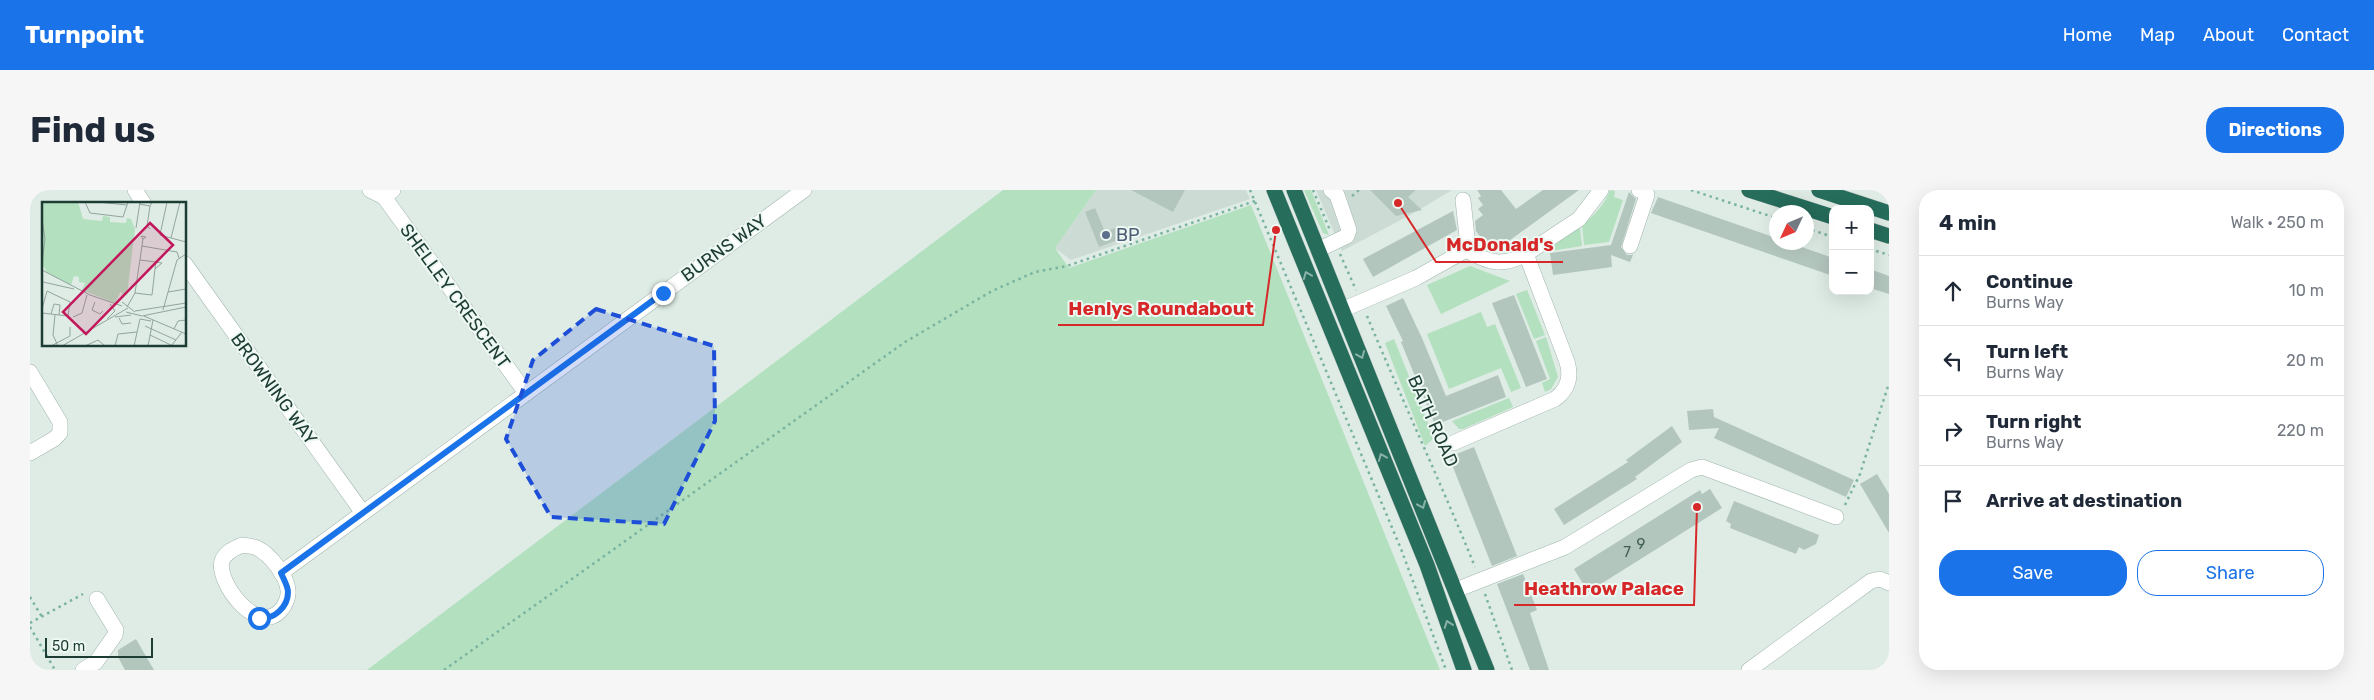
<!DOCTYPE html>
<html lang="en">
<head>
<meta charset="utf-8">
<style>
  :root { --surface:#fff; --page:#f6f6f7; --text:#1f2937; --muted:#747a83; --line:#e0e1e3; --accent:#1a73e8 }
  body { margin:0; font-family:Rubik,sans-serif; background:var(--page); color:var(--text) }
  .controls { position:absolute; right:15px; top:15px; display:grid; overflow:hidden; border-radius:10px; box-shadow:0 5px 20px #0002 }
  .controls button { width:45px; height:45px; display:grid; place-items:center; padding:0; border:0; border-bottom:1px solid var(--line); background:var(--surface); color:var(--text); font:25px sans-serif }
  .compass { position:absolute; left:1739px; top:15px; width:45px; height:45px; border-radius:50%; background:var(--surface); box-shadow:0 5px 20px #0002; rotate:226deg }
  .scale { position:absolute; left:15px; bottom:12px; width:108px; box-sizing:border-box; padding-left:5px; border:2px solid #1d3d34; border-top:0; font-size:14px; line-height:18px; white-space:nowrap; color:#1d3d34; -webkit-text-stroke:4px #eef8f3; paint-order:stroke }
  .stop { position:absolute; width:15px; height:15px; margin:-11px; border:4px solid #1a73e8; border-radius:50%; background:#fff }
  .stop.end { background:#1a73e8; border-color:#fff; box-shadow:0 1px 5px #0008 }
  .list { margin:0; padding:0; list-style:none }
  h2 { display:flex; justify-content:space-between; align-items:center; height:65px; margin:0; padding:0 20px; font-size:21px }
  h2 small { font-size:16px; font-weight:400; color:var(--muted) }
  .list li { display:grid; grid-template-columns:32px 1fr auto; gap:15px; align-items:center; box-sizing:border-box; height:70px; padding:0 20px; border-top:1px solid var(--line) }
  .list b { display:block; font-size:19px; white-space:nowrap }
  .list p { margin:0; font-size:16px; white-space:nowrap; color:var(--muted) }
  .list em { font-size:16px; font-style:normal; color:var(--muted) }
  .actions { display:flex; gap:10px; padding:15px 20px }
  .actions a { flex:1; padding:11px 0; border:1px solid var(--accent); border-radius:20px; text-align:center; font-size:18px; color:var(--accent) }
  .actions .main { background:var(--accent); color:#fff }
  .icon { flex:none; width:28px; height:28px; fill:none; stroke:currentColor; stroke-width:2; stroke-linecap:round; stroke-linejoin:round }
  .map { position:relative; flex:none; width:1859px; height:480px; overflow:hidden; border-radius:20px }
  header { display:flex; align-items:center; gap:30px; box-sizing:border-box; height:70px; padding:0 25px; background:var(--accent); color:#fff }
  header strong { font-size:24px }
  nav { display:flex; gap:28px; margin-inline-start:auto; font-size:18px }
  .intro { display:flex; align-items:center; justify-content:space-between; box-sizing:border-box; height:120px; padding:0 30px }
  h1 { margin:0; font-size:35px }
  .button { padding:12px 22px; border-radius:20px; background:var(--accent); color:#fff; font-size:18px; font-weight:700 }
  main { display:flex; gap:30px; padding:0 30px }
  aside { flex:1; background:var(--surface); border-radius:20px; box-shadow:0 5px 20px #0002 }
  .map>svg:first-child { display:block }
  .built { fill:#ccdbd4 }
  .green { fill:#b3e0be }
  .building { fill:#b3c6be }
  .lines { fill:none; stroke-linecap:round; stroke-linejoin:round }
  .minor-casing { stroke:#a0b4ac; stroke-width:16 }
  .highway-casing { stroke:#c0c9c6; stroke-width:16 }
  .path { stroke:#7ab3a0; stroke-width:2.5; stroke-dasharray:2.5 4; stroke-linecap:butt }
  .minor { stroke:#fff; stroke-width:15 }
  .highway { stroke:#266d5c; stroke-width:15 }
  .oneway { stroke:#8ab2a8 }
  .route { stroke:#1a73e8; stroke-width:6 }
  .marked { fill:#1d4ed8; fill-opacity:0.2; stroke:#1d4ed8; stroke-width:4; stroke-dasharray:10 6; stroke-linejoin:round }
  .service-dot { fill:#5c6f8a; stroke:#eef8f3; stroke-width:2 }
  .labels { text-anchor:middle; stroke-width:4; stroke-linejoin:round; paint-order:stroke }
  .number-label { font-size:15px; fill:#425f56 }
  .service-label { font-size:18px; fill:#4e5e75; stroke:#eef8f3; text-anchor:start }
  .street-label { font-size:18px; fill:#1d3d34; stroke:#eef8f3 }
  .inset-road { fill:none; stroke:#91a69e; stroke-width:1 }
  .view { fill:#c2185b; fill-opacity:0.15; stroke:#c2185b; stroke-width:2.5 }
  .inset-edge { fill:none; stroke:#1d3d34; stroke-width:2.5 }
  .leader { fill:none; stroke:#d62828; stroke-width:2 }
  .callout-dot { fill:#d62828; stroke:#eef8f3; stroke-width:2 }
  .callout-label { font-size:19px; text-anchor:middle; font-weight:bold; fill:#d62828; stroke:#eef8f3; stroke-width:4; stroke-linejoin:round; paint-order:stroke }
</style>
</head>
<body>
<header>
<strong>Turnpoint</strong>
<nav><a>Home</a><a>Map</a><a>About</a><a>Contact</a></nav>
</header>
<div class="intro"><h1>Find us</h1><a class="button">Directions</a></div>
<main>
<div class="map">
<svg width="1859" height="480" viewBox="0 0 1859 480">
  <rect width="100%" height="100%" fill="#deece5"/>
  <g class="built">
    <path d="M1066,0H1216L1220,9L1041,70L1025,58Z"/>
    <path d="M1286,0H1422L1382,24L1312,61Z"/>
  </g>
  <g class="green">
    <path d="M973,0H1066L1025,58L1039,78L1221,15L1410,480H337Z"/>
    <path d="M1274,0H1281L1299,45L1293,43Z"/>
    <path d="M1580,0L1585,1L1584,7L1593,10L1579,52L1554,55L1552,35C1565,25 1574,15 1580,0Z"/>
    <path d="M1550,37L1552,56L1521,61L1520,58Z"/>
    <path d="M1440,76L1480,91L1411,124L1397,95Z"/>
    <path d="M1497,100L1515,145L1504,149L1486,104Z"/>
    <path d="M1451,122L1457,137L1465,134L1491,198L1481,202L1471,178L1419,199L1397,144Z"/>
    <path d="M1516,147L1528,187L1521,199L1515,202L1512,193L1520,189L1506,151Z"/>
    <path d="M1364,149L1399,236L1403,249L1395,256L1355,153Z"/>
    <path d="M1479,208L1483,217L1433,239H1429L1422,231Z"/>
  </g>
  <g class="building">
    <path d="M1101,0H1155L1143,22Z"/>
    <path d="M1340,0H1386L1378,7L1392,20L1366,26Z"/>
    <path d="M1447,0H1471L1486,19L1513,0H1549L1469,58L1461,53L1457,56L1446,41L1445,31L1453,25L1448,19L1453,15L1448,8L1451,6Z"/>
    <path d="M1599,2L1606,9L1591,57L1597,65H1603L1600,72L1581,65L1582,77L1523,85L1520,63L1581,55Z"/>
    <path d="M1628,7L1746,48V52H1767L1766,55L1803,68V86L1621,23Z"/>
    <path d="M1065,18L1075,42L1088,37L1093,48L1069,57L1055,22Z"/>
    <path d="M1423,21L1427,40L1343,87L1333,69Z"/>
    <path d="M1840,79L1859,86V104L1840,98Z"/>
    <path d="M1484,105L1517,189L1496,197L1462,113Z"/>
    <path d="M1373,108L1392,148L1416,206L1468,185L1476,207L1405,235L1371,152L1373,151L1356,116Z"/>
    <path d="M1683,219L1684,227L1824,290L1816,307L1684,248L1689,238L1659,240L1657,221Z"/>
    <path d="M1642,236L1652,252L1605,287L1607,289L1534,335L1524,319L1598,272L1596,270Z"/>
    <path d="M1444,257L1487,366L1462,376L1419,267Z"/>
    <path d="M1847,284L1859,304V343L1830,294Z"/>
    <path d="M1680,299L1692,318L1558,402L1544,379L1670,300L1672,304Z"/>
    <path d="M1704,311L1789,345L1786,354L1774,360L1769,357L1766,364L1700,338L1701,334L1696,331Z"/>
    <path d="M1493,384L1507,420L1500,423L1519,480H1500L1467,394Z"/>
    <path d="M106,449L117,468L124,480H95L88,467V460Z"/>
  </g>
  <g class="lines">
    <g class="minor-casing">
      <g id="minor">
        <path d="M105,0L114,14"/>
        <path d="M340,0L354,7"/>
        <path d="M363,0L354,7L496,203"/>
        <path d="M1600,56L1617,5L1616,2L1609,0"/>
        <path d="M1288,60L1317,46L1319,40L1307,5L1301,0"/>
        <path d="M1496,64L1549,29L1571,0"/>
        <path d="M155,74L333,323"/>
        <path d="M1312,120L1386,88L1436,60L1437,47L1433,10"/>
        <path d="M0,182L30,232V243L24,249L0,263"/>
        <path d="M1423,253L1525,209C1539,199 1542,185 1536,169L1496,64C1472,77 1459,73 1436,60"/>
        <path d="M212,355C217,356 223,356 227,358C240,364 257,386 258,400C259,407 255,416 250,421C226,446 186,391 192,371C195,362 205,358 212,355Z"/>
        <path d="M251,383L774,0"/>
        <path d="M1426,400L1535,357L1661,280L1672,277L1806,327"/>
        <path d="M53,480L66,472L85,445L86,440L67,409"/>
        <path d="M1719,480L1841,391L1850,389L1859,393"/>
      </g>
    </g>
    <g class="highway-casing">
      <g id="highway">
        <path d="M1244,0L1397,375L1434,480"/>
        <path d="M1264,0L1457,480"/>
        <path d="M1719,0L1803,27"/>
        <path d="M1789,0L1859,23"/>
        <path d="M1840,40L1859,46"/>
      </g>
    </g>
    <g class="path">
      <path d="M1220,0L1371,359L1416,480"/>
      <path d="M1283,0L1300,40"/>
      <path d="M1661,0L1746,28"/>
      <path d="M1322,6L1329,0"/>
      <path d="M1776,38L1803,47"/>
      <path d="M1840,59L1859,65"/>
      <path d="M1310,64L1326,100"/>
      <path d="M1337,126C1372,210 1411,293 1445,377"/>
      <path d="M1815,315L1830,284L1859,193"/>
      <path d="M1455,404L1482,480"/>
      <path d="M0,407L12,427"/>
      <path d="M0,433L53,404"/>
      <path d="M0,437L25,480"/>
      <path d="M414,480L875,152L962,101L1005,82L1037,76L1225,11"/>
    </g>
    <use href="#minor" class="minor"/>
    <use href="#highway" class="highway"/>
  </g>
  <defs><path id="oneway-chevron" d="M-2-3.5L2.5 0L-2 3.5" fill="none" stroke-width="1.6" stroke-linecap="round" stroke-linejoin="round" transform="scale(1.25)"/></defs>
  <g class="oneway">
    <use href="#oneway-chevron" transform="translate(1277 85) rotate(-112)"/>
    <use href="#oneway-chevron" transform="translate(1331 165) rotate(68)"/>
    <use href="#oneway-chevron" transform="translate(1352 267) rotate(-112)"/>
    <use href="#oneway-chevron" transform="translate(1392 315) rotate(68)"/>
    <use href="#oneway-chevron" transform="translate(1418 434) rotate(-110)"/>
  </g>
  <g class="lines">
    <path class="route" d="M229,428C244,430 258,417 258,402C258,396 253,388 251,383L633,103"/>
  </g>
  <path class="marked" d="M566,119L684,156L685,231L634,334L521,327L476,249L503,170Z"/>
  <circle class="service-dot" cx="1076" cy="45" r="5"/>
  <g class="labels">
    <g class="number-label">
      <text x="1611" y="359">9</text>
      <text x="1597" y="367">7</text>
    </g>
    <g class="service-label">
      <text x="1086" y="51">BP</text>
    </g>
    <g class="street-label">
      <text transform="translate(694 58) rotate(-36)" y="6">BURNS WAY</text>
      <text transform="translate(425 106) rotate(54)" y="6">SHELLEY CRESCENT</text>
      <text transform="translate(244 199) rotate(54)" y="6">BROWNING WAY</text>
      <text transform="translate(1403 231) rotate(66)" y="6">BATH ROAD</text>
    </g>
  </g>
  <g transform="translate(12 12)">
    <rect width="144" height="144" fill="#deece5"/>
    <path d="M0,0H36L41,17L60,19L61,14L68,15V20L84,21L85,16L89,17L93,27L85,93L81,94L79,89L73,101L40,88L43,81L37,80V75L32,74L29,83L5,71L1,63Z" fill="#b3e0be"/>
    <path class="inset-road" d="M43,0L48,11L81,15L86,0M55,0L85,3M125,0L118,33L144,40M97,2L108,4L110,0M0,17L3,37L0,62M94,26L98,0M108,27L105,24L108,4M129,36L138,0M100,44L135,50L137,56M113,67L120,61L114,60M0,68L48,93L80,104M1,80L32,87M126,90L144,87M93,91L110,93L113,67L114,60L98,58M53,100L50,108L58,112L61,109M80,100L93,110M85,105L93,91L101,37L104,35L99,34L101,37M0,107L5,89L28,100L26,114L0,111M121,108L135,58L144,52M93,109L144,101M84,110L100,114L144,105M9,112L12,102L18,103L17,113M13,113L11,133L16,144M102,114L144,132M31,115L40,111L45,93M73,115L89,113M77,116L80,122L89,121M65,117L73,109L68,102M103,124L134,138M132,127L136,119L144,118M108,133L131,144M130,143L140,130M9,144L28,134V125M20,144L86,106M43,144L56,138L63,144M73,144L76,132L95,130M92,144L98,117L109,119M106,144L111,118"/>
    <path class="view" d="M108,21L131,43L44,132L21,110Z"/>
    <rect width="144" height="144" class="inset-edge"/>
  </g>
  <path class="leader" d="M1368 13L1406 72H1533M1246 40L1233 135H1028M1667 317L1664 415H1484"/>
  <g class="callout-dot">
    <circle cx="1368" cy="13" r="5"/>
    <circle cx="1246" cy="40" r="5"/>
    <circle cx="1667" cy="317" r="5"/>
  </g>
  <g class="callout-label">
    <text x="1470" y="61">McDonald's</text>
    <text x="1131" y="125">Henlys Roundabout</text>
    <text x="1574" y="405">Heathrow Palace</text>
  </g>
</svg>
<div class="controls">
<button>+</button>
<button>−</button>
</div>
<svg class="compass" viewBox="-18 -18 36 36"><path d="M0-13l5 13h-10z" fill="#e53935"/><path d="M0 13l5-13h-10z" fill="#747a83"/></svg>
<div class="scale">50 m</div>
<div class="stop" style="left:229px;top:428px"></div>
<div class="stop end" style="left:633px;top:103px"></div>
</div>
<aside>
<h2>4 min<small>Walk · 250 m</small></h2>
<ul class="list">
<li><svg class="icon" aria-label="ahead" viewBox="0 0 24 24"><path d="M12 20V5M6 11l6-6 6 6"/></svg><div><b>Continue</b><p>Burns Way</p></div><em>10 m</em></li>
<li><svg class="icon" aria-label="left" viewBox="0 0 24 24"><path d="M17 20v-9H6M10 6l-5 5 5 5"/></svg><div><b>Turn left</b><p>Burns Way</p></div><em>20 m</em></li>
<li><svg class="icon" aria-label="right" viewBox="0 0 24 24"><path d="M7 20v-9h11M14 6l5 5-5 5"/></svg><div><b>Turn right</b><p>Burns Way</p></div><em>220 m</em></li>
<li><svg class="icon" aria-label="arrive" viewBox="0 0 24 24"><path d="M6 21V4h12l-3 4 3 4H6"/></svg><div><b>Arrive at destination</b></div></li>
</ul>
<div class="actions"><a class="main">Save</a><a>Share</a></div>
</aside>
</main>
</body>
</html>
